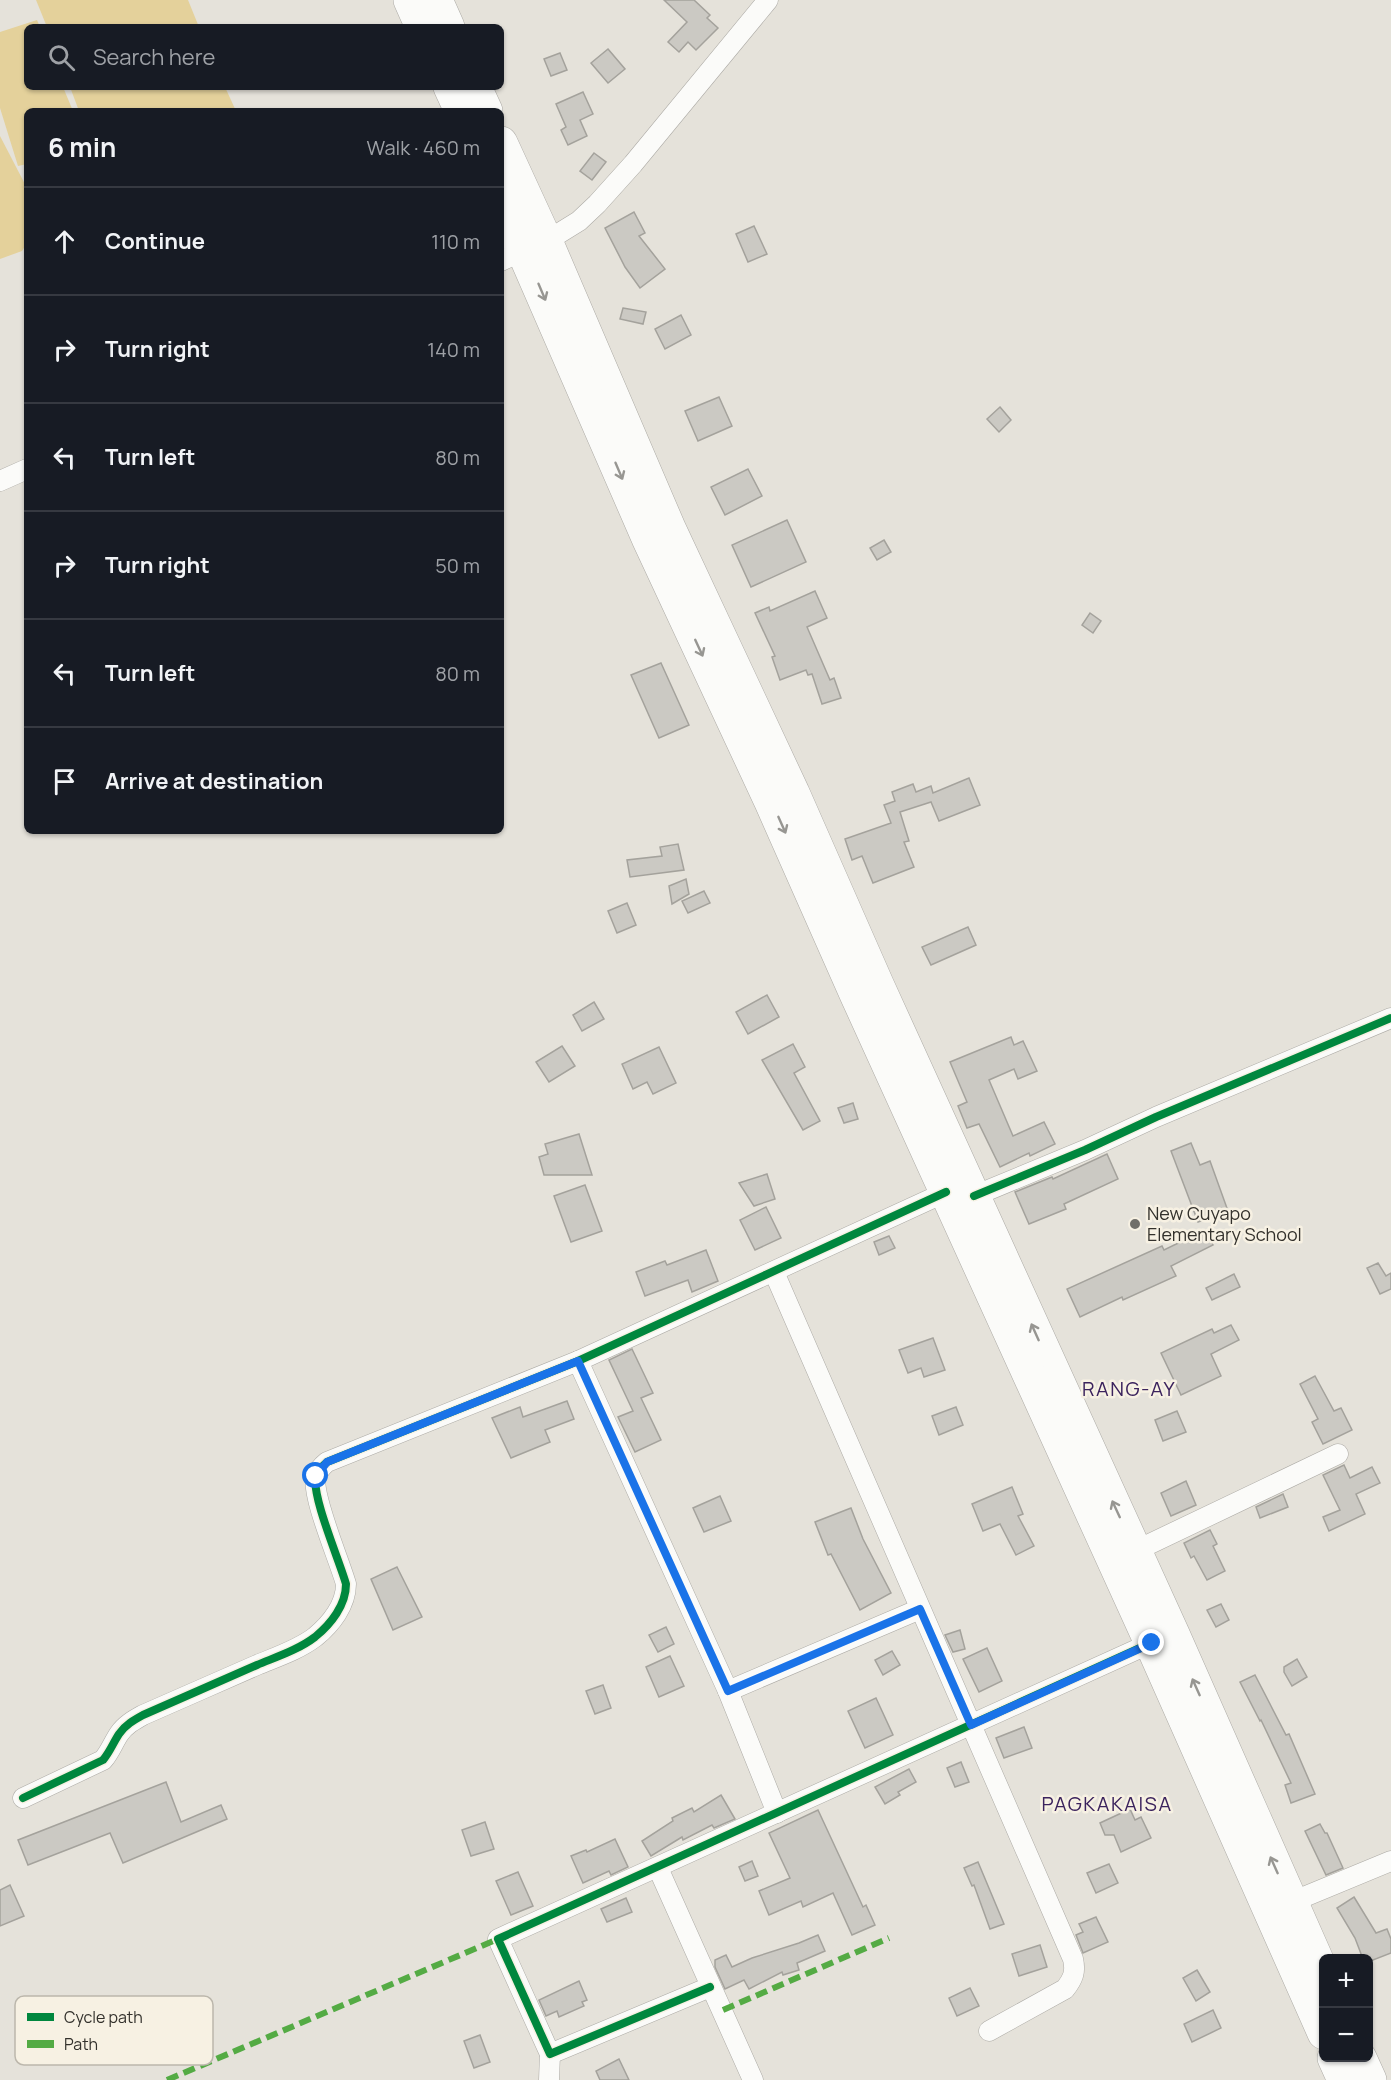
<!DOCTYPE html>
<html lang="en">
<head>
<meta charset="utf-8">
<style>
  :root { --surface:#171b24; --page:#242831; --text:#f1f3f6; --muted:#9ea1a6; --line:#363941 }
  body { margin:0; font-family:Manrope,sans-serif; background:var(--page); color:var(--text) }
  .controls { position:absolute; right:18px; bottom:18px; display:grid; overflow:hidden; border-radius:9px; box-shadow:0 2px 4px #0004 }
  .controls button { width:54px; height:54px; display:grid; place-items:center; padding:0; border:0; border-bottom:2px solid var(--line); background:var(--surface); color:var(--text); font:30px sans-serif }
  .stop { position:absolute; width:18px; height:18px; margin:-14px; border:4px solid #1a73e8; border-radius:50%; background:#fff }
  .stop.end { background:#1a73e8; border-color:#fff; box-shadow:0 2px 6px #0008 }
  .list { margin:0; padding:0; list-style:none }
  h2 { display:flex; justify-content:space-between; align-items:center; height:78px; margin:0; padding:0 24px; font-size:26px }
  h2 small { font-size:20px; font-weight:400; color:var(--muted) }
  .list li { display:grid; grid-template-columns:39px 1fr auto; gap:18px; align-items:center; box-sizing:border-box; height:108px; padding:0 24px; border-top:2px solid var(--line) }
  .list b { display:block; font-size:22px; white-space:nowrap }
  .list em { font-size:20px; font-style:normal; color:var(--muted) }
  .icon { flex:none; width:33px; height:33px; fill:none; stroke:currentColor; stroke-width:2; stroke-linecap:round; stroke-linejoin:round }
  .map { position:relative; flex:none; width:1391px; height:2080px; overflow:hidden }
  .search { position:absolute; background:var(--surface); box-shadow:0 2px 4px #0004; left:24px; top:24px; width:480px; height:66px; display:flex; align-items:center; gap:15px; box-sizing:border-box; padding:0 21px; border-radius:9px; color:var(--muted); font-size:22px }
  .panel { position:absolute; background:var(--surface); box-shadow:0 2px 4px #0004; left:24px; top:108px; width:480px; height:726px; border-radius:9px }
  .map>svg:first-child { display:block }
  .green { fill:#e4d19b }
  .building { fill:#cbc9c3; stroke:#a4a29c; stroke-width:1.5 }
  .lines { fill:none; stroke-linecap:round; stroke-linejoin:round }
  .minor-casing { stroke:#acaaa5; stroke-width:21 }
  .trunk-casing { stroke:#acaaa5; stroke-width:34 }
  .minor { stroke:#fbfbf9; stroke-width:20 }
  .trunk { stroke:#fbfbf9; stroke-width:33 }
  .quiet { stroke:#54ab44; stroke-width:6; stroke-dasharray:12 6; stroke-linecap:butt }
  .cycleway-casing { stroke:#f7f1e3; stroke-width:11 }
  .cycleway { stroke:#00873e; stroke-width:8 }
  .oneway { stroke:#979692 }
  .route { stroke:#1a73e8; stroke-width:8 }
  .poi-dot { fill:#716f69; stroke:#f7f1e3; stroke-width:2 }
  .labels { text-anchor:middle; stroke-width:5; stroke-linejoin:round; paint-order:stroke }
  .poi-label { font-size:18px; fill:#33312c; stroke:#f7f1e3; text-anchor:start }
  .neighbourhood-label { font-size:20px; letter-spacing:1.5px; fill:#3b235d; stroke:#f7f1e3 }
  .key { fill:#f7f1e3; stroke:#bcb7ac; stroke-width:1.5 }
  .key-label { font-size:16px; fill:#33312c }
</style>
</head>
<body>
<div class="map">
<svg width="1391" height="2080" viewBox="0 0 1391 2080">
  <rect width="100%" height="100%" fill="#e5e2da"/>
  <g class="green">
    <path d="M36,0H188L199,27H47Z"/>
    <path d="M37,20L40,27H27V87H63L73,111H27V164L18,166L0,108V32Z"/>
    <path d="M70,87H225L236,111H79Z"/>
    <path d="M0,136L27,188V243L22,251L0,259Z"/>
  </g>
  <g class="building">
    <path d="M664,0H694L710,15L707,18L718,28L696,50L688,42L679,52L668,42L687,22Z"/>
    <path d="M608,49L625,69L608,83L591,63Z"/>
    <path d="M560,53L567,70L551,76L544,59Z"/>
    <path d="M583,92L593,114L580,120L587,136L568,145L561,130L566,127L556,104Z"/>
    <path d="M594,153L606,162L592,180L580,171Z"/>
    <path d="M634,212L645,233L639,236L665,269L640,288L625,267L605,228Z"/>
    <path d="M754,226L767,254L748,262L736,234Z"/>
    <path d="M623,308L646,312L643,324L620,319Z"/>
    <path d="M681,315L691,335L665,349L655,329Z"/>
    <path d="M719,397L732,426L698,441L685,411Z"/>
    <path d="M1000,407L1011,420L999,432L987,419Z"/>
    <path d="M748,469L762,496L725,515L711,487Z"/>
    <path d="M787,520L806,562L751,587L732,545Z"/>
    <path d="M884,540L891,552L877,560L870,548Z"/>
    <path d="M815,591L827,618L807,627L830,680L834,678L841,698L822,704L812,674L808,675L806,670L780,680L772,657L775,656L755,613L769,607L770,611Z"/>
    <path d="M1090,613L1101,621L1093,633L1082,625Z"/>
    <path d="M661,663L689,725L659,738L631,675Z"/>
    <path d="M969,778L980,805L939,821L931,802L900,812L909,841L904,842L914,867L873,883L862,856L852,860L845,839L891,823L884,805L895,801L892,792L913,784L916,792L931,786L933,793Z"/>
    <path d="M678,844L684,870L630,877L627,860L662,856L660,847Z"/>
    <path d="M686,879L689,894L672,904L669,886Z"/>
    <path d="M704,891L710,903L688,913L682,901Z"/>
    <path d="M627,903L636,925L617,933L608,911Z"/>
    <path d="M968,927L976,945L931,965L922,947Z"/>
    <path d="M767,995L779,1017L748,1034L736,1012Z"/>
    <path d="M594,1002L604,1019L582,1031L573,1015Z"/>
    <path d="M1011,1037L1014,1045L1023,1041L1037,1071L1018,1079L1014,1069L989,1080L1013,1136L1044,1122L1055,1144L1030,1156L1029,1153L1000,1167L979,1124L967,1128L958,1106L967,1102L950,1062Z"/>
    <path d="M793,1044L805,1067L794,1073L820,1121L803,1130L762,1060Z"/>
    <path d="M562,1046L575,1066L549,1082L536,1062Z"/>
    <path d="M659,1047L676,1083L653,1094L647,1082L633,1089L622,1064Z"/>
    <path d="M853,1103L858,1119L844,1123L838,1108Z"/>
    <path d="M579,1134L592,1175H544L539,1157L548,1154L545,1144Z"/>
    <path d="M1191,1143L1200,1165L1210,1161L1228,1211L1198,1222L1171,1151Z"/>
    <path d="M1107,1154L1118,1179L1064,1204L1066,1209L1029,1224L1015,1192L1052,1177L1053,1179Z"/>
    <path d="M767,1174L775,1199L754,1206L739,1183Z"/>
    <path d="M585,1185L602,1231L571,1242L554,1196Z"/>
    <path d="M766,1207L781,1238L755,1250L740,1220Z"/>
    <path d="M1205,1230L1213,1245L1171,1266L1176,1276L1123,1300L1122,1297L1080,1317L1067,1289L1162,1246L1164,1250Z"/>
    <path d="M889,1236L895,1248L879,1255L874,1242Z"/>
    <path d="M706,1250L718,1281L692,1292L688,1280L645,1296L636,1272L665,1261L667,1265Z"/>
    <path d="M1378,1263L1386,1276L1391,1273V1289L1380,1294L1367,1268Z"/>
    <path d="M1234,1274L1240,1287L1212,1300L1206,1288Z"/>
    <path d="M1231,1325L1239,1340L1211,1354L1221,1376L1181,1395L1161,1353L1212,1329L1214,1333Z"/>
    <path d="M933,1338L945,1370L924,1377L921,1368L908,1373L899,1350Z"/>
    <path d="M632,1349L653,1393L641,1398L661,1440L635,1452L618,1417L633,1411L609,1360Z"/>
    <path d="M1315,1376L1334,1411L1341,1408L1352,1430L1323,1444L1312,1422L1318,1419L1300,1384Z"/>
    <path d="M567,1401L574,1419L545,1430L550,1442L511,1458L492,1418L520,1407L523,1417Z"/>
    <path d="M956,1407L963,1425L939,1435L932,1416Z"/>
    <path d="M1177,1411L1186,1432L1163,1441L1155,1420Z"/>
    <path d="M1344,1465L1350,1478L1372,1467L1380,1483L1356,1494L1365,1514L1329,1531L1323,1517L1340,1510L1323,1475Z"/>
    <path d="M1186,1481L1196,1505L1171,1516L1161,1493Z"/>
    <path d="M1012,1487L1023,1514L1018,1516L1034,1546L1016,1555L1000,1524L983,1531L972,1504Z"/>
    <path d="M1283,1494L1288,1507L1260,1518L1256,1507Z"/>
    <path d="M720,1496L731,1521L704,1532L693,1508Z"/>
    <path d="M851,1508L863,1539L891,1593L860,1610L831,1554L828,1555L815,1522Z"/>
    <path d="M1210,1530L1217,1544L1213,1546L1225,1571L1207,1580L1194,1556L1191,1558L1184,1543Z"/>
    <path d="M397,1567L422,1617L393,1630L371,1579Z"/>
    <path d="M1221,1604L1229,1620L1216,1627L1207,1610Z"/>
    <path d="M666,1627L674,1644L658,1652L649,1635Z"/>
    <path d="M960,1630L965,1649L953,1652L945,1635Z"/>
    <path d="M987,1648L1002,1681L979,1692L963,1659Z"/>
    <path d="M892,1651L900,1665L883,1675L875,1660Z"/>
    <path d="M670,1656L684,1686L659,1697L646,1667Z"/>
    <path d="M1297,1659L1307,1677L1292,1686L1284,1672V1667Z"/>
    <path d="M1255,1675L1286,1735L1289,1734L1315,1794L1291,1803L1285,1785L1291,1783L1261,1720L1260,1721L1240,1682Z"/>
    <path d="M603,1685L611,1708L595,1714L586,1691Z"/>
    <path d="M876,1698L893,1735L865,1748L848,1711Z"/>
    <path d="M1024,1727L1032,1748L1004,1758L996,1738Z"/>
    <path d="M961,1762L969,1782L955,1787L947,1768Z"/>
    <path d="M909,1769L916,1782L898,1792L900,1795L885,1804L875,1787Z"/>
    <path d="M166,1782L181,1822L221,1805L227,1819L123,1863L110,1833L28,1865L18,1840Z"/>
    <path d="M721,1795L735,1819L714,1828L712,1825L683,1840L682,1837L651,1856L642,1841L673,1821L672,1818L692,1808L694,1812Z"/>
    <path d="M1130,1809L1135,1820L1141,1817L1151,1838L1121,1852L1114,1835H1105L1100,1823Z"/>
    <path d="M818,1810L863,1907L866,1905L875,1925L852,1935L833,1893L803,1907L801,1901L769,1915L759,1891L790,1878L769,1833Z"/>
    <path d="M485,1822L494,1849L471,1856L462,1830Z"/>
    <path d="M1320,1824L1325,1833H1327L1343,1868L1326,1875L1305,1831Z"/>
    <path d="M615,1839L628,1867L611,1875L609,1871L583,1883L571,1856L586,1850L587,1852Z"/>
    <path d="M752,1861L758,1876L745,1881L739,1867Z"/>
    <path d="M978,1862L1004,1924L990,1929L974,1885L972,1886L964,1868Z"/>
    <path d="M1109,1864L1118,1883L1096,1893L1087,1873Z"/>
    <path d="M518,1872L533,1906L511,1915L496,1881Z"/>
    <path d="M10,1885L24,1916L0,1926V1890Z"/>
    <path d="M1354,1897L1376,1933L1387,1929L1391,1939V1953L1368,1962V1959H1363L1355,1938L1337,1908Z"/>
    <path d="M626,1898L632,1912L607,1922L601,1909Z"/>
    <path d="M1096,1917L1108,1942L1083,1953L1076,1935L1083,1932L1079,1924Z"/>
    <path d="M818,1935L825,1951L797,1963L799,1970L783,1975L782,1972L749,1989L744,1980L725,1989L715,1967V1960L726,1955L732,1967L752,1958L799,1943Z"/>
    <path d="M1040,1945L1047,1967L1019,1976L1012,1954Z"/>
    <path d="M1197,1970L1210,1992L1196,2001L1183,1978Z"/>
    <path d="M579,1981L587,2000L582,2002L584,2006L559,2017L557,2011L546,2016L539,2000Z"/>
    <path d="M970,1988L979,2006L957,2016L949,1998Z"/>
    <path d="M1213,2010L1221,2028L1192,2042L1184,2024Z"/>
    <path d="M480,2035L490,2062L474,2068L464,2041Z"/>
    <path d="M619,2059L629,2080H600L596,2071Z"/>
  </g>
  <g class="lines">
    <g class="minor-casing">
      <g id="minor">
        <path d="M501,261L558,234L579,221L597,204L633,164L768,0"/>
        <path d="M0,481L27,469"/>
        <path d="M974,1196L1085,1150L1156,1117L1391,1018"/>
        <path d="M774,1272L1073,1959C1076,1972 1073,1979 1065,1989L989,2031"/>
        <path d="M578,1361L728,1691L777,1813"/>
        <path d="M1135,1551L1338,1454"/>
        <path d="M728,1691L920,1609"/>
        <path d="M23,1798L103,1760C110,1752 113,1743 119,1734C125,1725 134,1720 143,1715C181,1698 219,1682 257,1665C276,1657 298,1650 315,1637C331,1624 346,1605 346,1584C340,1562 311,1495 316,1477C318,1471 322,1466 327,1462L578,1361L946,1192"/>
        <path d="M658,1868L753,2080"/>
        <path d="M1282,1906L1391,1861"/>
        <path d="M710,1987L550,2054L498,1939L1151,1643"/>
        <path d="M549,2080L550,2054"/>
      </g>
    </g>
    <g class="trunk-casing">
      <g id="trunk">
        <path d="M410,0L422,27"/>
        <path d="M436,0L448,27"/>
        <path d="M450,87L461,111"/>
        <path d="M475,87L486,111"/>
        <path d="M501,143L546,241L669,528L793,793L877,984L1173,1634L1324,1976"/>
        <path d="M501,200L648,538L771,802L856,994L1151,1643L1324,2033"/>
        <path d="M1334,2058L1344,2080"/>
        <path d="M1360,2058L1370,2080"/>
      </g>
    </g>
    <use href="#minor" class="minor"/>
    <use href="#trunk" class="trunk"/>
    <g class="quiet">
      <path d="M723,2010L889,1938"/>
      <path d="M167,2080L498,1939"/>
    </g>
    <g class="cycleway-casing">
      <g id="cycleway">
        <path d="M974,1196L1085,1150L1156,1117L1391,1018"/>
        <path d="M23,1798L103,1760C110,1752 113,1743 119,1734C125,1725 134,1720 143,1715C181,1698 219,1682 257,1665C276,1657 298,1650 315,1637C331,1624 346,1605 346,1584C340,1562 311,1495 316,1477C318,1471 322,1466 327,1462L578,1361L946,1192"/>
        <path d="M710,1987L550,2054L498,1939L1151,1643"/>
      </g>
    </g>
    <use href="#cycleway" class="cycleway"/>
  </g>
  <defs><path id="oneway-shaft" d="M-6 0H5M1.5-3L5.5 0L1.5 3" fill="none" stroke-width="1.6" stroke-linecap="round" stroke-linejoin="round" transform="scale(1.5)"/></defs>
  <g class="oneway">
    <use href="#oneway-shaft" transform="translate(542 292) rotate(67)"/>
    <use href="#oneway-shaft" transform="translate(619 471) rotate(67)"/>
    <use href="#oneway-shaft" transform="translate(699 648) rotate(65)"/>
    <use href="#oneway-shaft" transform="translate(782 825) rotate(66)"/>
    <use href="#oneway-shaft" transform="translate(1035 1332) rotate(-114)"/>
    <use href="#oneway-shaft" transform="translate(1116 1509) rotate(-115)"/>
    <use href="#oneway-shaft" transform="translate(1196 1687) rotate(-114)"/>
    <use href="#oneway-shaft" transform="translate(1274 1865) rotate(-114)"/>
  </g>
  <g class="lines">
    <path class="route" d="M316,1476L327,1462L578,1361L728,1691L920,1609L971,1725L1152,1643"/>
  </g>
  <circle class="poi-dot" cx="1135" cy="1224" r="6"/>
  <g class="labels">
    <g class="poi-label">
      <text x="1147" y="1220">New Cuyapo<tspan x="1147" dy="21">Elementary School</tspan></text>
    </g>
    <g class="neighbourhood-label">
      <text x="1129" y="1396">RANG-AY</text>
      <text x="1107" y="1811">PAGKAKAISA</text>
    </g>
  </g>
  <rect x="15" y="1996" width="198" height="69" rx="9" class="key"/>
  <rect x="27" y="2013" width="27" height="8" fill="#00873e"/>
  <rect x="27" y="2040" width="27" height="8" fill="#54ab44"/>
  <g class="key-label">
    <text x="64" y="2023">Cycle path</text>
    <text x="64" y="2050">Path</text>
  </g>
</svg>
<div class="controls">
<button>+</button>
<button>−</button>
</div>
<div class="stop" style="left:316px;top:1476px"></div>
<div class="stop end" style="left:1152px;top:1643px"></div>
<div class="search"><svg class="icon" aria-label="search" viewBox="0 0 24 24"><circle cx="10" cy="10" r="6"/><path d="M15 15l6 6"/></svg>Search here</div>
<section class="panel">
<h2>6 min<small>Walk · 460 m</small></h2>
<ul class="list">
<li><svg class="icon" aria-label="ahead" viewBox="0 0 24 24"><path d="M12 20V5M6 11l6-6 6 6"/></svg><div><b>Continue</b></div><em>110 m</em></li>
<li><svg class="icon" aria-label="right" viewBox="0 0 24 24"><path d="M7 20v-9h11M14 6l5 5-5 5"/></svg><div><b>Turn right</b></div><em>140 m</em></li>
<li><svg class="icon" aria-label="left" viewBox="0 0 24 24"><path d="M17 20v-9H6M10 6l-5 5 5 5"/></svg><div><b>Turn left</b></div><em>80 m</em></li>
<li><svg class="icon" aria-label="right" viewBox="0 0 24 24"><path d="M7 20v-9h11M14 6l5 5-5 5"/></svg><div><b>Turn right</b></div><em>50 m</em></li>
<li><svg class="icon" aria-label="left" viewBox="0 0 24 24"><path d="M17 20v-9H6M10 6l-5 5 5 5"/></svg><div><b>Turn left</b></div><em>80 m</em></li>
<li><svg class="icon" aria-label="arrive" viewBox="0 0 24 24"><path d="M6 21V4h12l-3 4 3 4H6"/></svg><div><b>Arrive at destination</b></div></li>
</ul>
</section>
</div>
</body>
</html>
